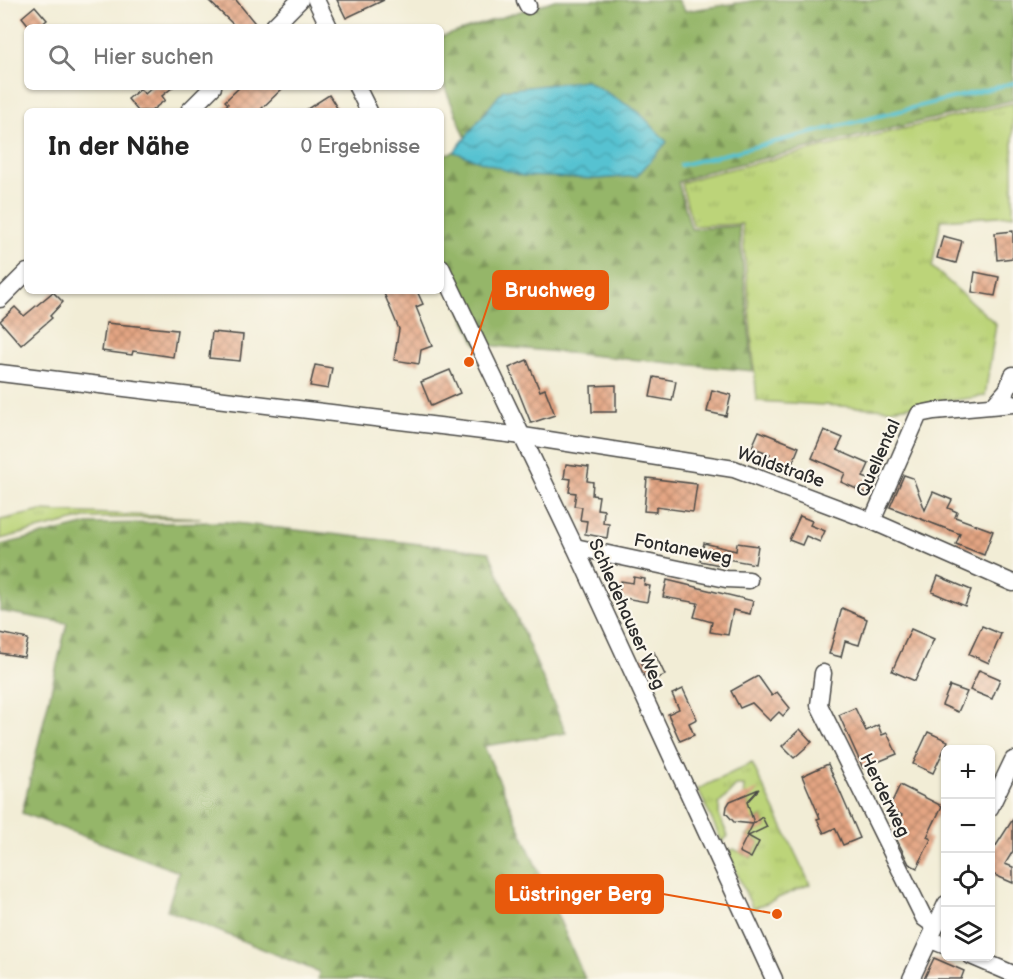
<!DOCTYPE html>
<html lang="de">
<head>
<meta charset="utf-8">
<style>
  :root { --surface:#fff; --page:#f2f2f2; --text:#222; --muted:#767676; --line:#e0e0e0 }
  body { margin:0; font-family:"Balsamiq Sans",sans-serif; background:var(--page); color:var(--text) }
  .controls { position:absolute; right:18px; bottom:18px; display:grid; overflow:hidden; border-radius:9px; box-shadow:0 2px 4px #0004 }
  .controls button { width:54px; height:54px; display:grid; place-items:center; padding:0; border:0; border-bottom:2px solid var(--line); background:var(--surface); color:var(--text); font:30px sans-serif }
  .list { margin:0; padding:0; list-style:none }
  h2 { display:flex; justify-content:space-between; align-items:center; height:78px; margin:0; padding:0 24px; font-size:26px }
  h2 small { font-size:20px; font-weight:400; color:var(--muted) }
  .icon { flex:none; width:33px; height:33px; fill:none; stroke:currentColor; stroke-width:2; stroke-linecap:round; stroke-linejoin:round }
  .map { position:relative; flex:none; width:1013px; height:979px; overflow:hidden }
  .search { position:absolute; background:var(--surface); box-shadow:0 2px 4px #0004; left:24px; top:24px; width:420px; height:66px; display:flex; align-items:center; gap:15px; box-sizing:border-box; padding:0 21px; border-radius:9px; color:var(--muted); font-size:22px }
  .panel { position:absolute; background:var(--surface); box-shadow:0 2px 4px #0004; left:24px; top:108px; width:420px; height:186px; border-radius:9px }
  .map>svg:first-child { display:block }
  .grass { fill:url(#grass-tufts); stroke:#748052; stroke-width:1.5 }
  .forest { fill:url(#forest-firs); stroke:#60704a; stroke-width:1.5 }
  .water { fill:url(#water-waves); stroke:#40767e; stroke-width:1.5 }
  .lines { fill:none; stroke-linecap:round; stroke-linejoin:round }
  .stream { stroke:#56c2d1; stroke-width:4 }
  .building { fill:url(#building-cross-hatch) }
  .street-casing { stroke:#494845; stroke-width:19 }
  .street { stroke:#fff; stroke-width:16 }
  .labels { text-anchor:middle; stroke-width:4.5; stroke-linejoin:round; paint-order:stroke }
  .street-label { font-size:18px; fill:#2b2b2b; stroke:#fbf7ec }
  .leader { fill:none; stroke:#e8590c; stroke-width:2 }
  .callout-dot { fill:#e8590c; stroke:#fbf7ec; stroke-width:2 }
  .callout { fill:#e8590c; stroke:#e8590c; stroke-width:2 }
  .callout-label { font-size:20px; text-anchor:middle; font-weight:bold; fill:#fff }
</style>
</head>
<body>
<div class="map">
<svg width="1013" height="979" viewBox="0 0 1013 979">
  <defs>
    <pattern id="grass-tufts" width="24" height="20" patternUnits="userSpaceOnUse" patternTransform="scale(1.5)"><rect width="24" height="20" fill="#bcd479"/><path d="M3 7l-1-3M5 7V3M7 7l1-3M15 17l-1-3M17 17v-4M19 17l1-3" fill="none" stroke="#a2b669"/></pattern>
    <pattern id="forest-firs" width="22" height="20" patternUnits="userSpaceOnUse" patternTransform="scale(1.5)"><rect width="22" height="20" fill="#95b669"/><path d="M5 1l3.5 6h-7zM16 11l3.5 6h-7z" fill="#7a9457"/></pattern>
    <pattern id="water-waves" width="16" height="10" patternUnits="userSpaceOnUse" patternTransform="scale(1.5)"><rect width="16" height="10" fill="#56c2d1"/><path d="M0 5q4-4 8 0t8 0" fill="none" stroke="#479eaa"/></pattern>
    <pattern id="building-cross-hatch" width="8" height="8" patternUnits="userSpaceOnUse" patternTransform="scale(1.5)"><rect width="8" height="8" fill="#e4a583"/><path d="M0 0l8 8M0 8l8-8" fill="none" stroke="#b9876b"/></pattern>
  </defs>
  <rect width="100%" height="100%" fill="#fbf7ec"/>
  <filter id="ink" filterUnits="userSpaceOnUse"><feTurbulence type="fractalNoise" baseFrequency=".0167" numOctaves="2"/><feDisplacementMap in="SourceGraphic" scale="12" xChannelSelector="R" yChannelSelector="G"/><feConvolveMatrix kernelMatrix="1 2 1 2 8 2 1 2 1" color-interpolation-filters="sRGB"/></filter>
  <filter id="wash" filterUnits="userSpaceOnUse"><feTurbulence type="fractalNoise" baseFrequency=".008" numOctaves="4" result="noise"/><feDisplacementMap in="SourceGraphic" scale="24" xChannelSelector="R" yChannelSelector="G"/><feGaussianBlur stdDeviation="1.35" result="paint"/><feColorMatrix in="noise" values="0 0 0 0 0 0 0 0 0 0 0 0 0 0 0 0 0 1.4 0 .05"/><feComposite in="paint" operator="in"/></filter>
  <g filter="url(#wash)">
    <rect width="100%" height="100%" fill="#f2edd6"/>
    <g class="grass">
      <path d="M1013,103V215L941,220L932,267L996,324L985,396L889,409L757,401L742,224L693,226L681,183L705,175Z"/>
      <path d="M41,511L201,518H85L0,539V520Z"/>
      <path d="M752,763L810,884L753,909L727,852L734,849L751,858L759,842L747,836L766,827L762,817L752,822L748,804L743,800L744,786H736L719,804V815L728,836L722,842L698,789Z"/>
    </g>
    <g class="forest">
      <path d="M555,0H678L685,11L758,0H1013V100L705,172L678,182L691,229L739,226L753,371L476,344L441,267V155L470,148L441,78V37Z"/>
      <path d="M226,522L489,552L566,733L484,746L585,979H318L319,972L167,910L179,872L22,813L67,623L0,611V545L88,524Z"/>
    </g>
    <path class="water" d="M586,80L639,112L667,142L637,176L598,179L522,176L454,152L503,90Z"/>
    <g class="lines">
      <path class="stream" d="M681,165L1013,83"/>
    </g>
    <g id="blocks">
      <g class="building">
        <path d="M208,0H236L258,27H236Z"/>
        <path d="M337,0H384L346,18Z"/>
        <path d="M35,6L47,20L39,27H30L22,17Z"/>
        <path d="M153,87H173L162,96L165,100L151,111H138L128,99L140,89L145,94Z"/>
        <path d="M240,87H284L259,111H220L228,104L225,101Z"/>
        <path d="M329,95L339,111H304Z"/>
        <path d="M1013,231V258L997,260L995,233Z"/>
        <path d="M943,236L962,241L956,263L937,258Z"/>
        <path d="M975,272L999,277L995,296L972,292Z"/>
        <path d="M383,291H417L423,304L416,307L432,346L421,350L419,364L394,360L399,329Z"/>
        <path d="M53,292L63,302L50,316L52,318L21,345L0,321L15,307L24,316Z"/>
        <path d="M106,323L177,330L173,357L133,351L132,355L102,351Z"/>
        <path d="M212,332L243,335L240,361L209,358Z"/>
        <path d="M527,360L540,391L545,389L555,415L531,423L509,368Z"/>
        <path d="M315,365L332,368L328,389L310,386Z"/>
        <path d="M450,370L460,393L431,406L421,382Z"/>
        <path d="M654,377L676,381L672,401L650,397Z"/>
        <path d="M616,385V412H592L591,386Z"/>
        <path d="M712,390L731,395L726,416L707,412Z"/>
        <path d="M824,430L843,438L837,450L869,464L863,477L873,481L868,494L841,482L845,473L812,458Z"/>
        <path d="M759,431L799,447L790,469L767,460L770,454L752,447Z"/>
        <path d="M566,464L589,467L587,481L593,482L592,495L599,496L597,509L604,510L603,523L609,524L607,538L585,534L587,521L580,520L582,507L574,506L576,493L569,492L571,479L564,478Z"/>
        <path d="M904,475L913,478L925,510L933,492L952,500L948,508L957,512L955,517L993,531L984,555L956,544L960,534L890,507Z"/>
        <path d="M647,478L697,484L693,512L656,507V512L644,511Z"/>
        <path d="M800,516L812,521L810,525L825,531L820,542L806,536L802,545L789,540Z"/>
        <path d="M704,543L736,551L737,543L758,546L755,564L721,558L720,565L700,561Z"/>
        <path d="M938,576L971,590L965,606L932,592Z"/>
        <path d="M634,577L645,579L644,585L650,586L647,602L618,597L621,581L633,583Z"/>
        <path d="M667,580L753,601L750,614L733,610L728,635L710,632L712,622L694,617L698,603L663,597Z"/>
        <path d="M842,608L867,619L859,645L845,641L841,657L829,654Z"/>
        <path d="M982,626L1001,634L989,663L969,654Z"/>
        <path d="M911,629L934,639L915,681L892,671Z"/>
        <path d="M0,633L28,639L24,657L0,653Z"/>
        <path d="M654,652L665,675L650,682L640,659Z"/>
        <path d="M979,670L1000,679L992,699L970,690Z"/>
        <path d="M758,676L772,696L777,692L790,708L783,716L779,712L770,721L752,703L740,708L731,691Z"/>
        <path d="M950,686L967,692L958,712L942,705Z"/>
        <path d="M683,689L697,719L689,723L694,735L680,741L668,714L679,709L672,694Z"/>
        <path d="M855,708L866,731L878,725L882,735L887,733L897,754L863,768L839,715Z"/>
        <path d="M800,729L812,742L794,758L782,746Z"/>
        <path d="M928,732L948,741L933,773L913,764Z"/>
        <path d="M828,764L860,838L843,845L835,828L824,833L817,819L820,818L802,776Z"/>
        <path d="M900,785L942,806L927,837L931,839L917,868L909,864L893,832L902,815L889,808Z"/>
        <path d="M759,789L747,802L754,823L762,817L767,827L748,836L759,842L751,858L739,852L753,824L734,822L726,813L727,806L730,801Z"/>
        <path d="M1013,819V851L1005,864L1013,867V883L990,873V855Z"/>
        <path d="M934,958L964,971L961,979H924Z"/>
      </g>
    </g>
  </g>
  <g filter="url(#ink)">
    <use href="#blocks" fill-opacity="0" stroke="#494845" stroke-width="1.5"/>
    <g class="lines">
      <g class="street-casing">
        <g id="street">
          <path d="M316,0L329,27"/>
          <path d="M525,0L528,6"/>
          <path d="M273,27L300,0"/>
          <path d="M357,87L369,111"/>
          <path d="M189,111L213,87"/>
          <path d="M441,267L575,547L774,979"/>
          <path d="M0,299L27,272"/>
          <path d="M0,373L523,436L734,469L872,521L1013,583"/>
          <path d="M994,405L1007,390L1013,375"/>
          <path d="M872,521L919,414L934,411L1013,404"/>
          <path d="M575,547L726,579L749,580"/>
          <path d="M823,673L819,705L924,918L935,926"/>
          <path d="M990,808L1013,760"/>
          <path d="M931,940L946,946"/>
          <path d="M971,956L1013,974"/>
          <path d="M911,979L946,904"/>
        </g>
      </g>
      <use href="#street" class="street"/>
    </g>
  </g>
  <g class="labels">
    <g class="street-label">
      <text transform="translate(878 458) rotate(-66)" y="6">Quellental</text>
      <text transform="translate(781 467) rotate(19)" y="6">Waldstraße</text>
      <text transform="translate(683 549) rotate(11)" y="6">Fontaneweg</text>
      <text transform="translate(627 614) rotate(66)" y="6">Schledehauser Weg</text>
      <text transform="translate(885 795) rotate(64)" y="6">Herderweg</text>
    </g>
  </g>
  <path class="leader" d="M469 362L493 290M777 914L663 894"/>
  <g class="callout-dot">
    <circle cx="469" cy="362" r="6"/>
    <circle cx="777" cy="914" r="6"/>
  </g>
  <g class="callout">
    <rect x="493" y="271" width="115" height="38" rx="6"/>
    <rect x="496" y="875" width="167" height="38" rx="6"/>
  </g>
  <g class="callout-label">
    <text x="550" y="297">Bruchweg</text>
    <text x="580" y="901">Lüstringer Berg</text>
  </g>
</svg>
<div class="controls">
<button>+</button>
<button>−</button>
<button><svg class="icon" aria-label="locate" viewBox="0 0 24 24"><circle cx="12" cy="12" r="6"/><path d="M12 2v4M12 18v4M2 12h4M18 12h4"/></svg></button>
<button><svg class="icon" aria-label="layers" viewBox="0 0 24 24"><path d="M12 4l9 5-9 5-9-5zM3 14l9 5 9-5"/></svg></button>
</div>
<div class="search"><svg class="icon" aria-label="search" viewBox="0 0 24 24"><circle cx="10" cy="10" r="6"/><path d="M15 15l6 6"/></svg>Hier suchen</div>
<section class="panel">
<h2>In der Nähe<small>0 Ergebnisse</small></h2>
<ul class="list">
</ul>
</section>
</div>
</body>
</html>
